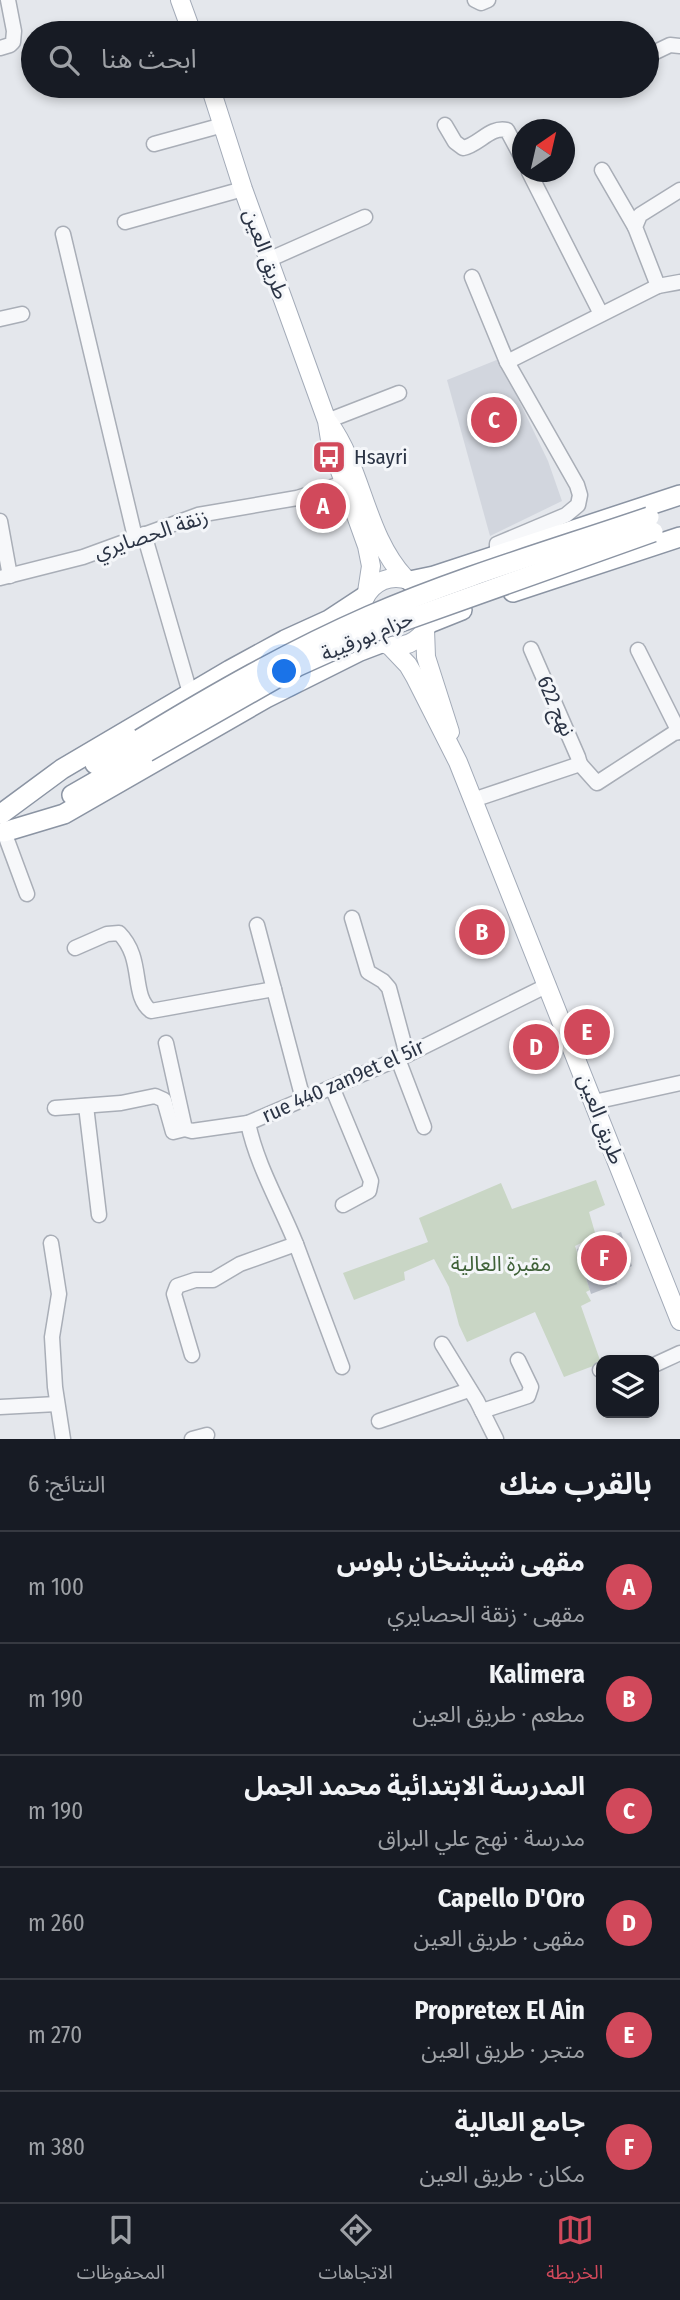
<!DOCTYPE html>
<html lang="ar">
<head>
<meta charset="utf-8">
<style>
  :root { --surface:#171b24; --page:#20242c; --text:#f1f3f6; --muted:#9ea1a6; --line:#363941; --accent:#d1495b }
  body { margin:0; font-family:"Fira Sans Condensed","Noto Sans Arabic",sans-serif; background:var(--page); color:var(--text); direction:rtl }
  .controls { position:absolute; right:21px; bottom:21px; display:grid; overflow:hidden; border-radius:14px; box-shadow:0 4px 10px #0003 }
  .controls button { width:63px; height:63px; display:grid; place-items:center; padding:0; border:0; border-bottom:2px solid var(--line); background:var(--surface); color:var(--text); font:35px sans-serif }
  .compass { position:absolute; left:512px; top:119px; width:63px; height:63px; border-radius:50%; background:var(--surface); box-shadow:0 4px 10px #0003; rotate:34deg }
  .you { position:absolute; left:285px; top:672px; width:24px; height:24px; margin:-18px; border:5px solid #fff; border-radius:50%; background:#1a73e8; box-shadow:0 0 0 10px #1a73e833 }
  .badge { display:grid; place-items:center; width:46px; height:46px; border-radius:50%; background:var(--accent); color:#fff; font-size:23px; font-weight:700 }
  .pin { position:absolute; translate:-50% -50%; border:4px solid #fff; box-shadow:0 2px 7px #0006 }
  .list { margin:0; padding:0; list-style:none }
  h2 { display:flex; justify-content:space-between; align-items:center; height:91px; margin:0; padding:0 28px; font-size:30px }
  h2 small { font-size:23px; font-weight:400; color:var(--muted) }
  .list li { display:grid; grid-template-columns:46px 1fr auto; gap:21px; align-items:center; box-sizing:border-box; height:112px; padding:0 28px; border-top:2px solid var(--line) }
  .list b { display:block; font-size:26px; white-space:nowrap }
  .list p { margin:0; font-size:23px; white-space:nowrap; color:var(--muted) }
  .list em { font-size:23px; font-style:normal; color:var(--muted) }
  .icon { flex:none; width:38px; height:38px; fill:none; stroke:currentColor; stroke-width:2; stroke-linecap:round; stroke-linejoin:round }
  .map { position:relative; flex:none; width:680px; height:1439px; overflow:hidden; direction:ltr }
  .search { position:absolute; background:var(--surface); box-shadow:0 4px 10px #0003; left:21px; right:21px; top:21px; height:77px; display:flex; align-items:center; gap:18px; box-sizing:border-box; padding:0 24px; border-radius:38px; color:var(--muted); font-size:26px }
  .sheet { height:763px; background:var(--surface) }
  nav { display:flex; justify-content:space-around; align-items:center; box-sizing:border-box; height:98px; border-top:2px solid var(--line); background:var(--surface); font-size:19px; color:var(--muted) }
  nav a { display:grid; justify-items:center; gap:4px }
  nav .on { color:var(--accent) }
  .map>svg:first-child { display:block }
  .built { fill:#d2d6de }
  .green { fill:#c9d6c5 }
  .building { fill:#bbc0ca }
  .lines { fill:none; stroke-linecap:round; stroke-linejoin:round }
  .minor-casing { stroke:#a9aeb7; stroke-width:17 }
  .major-casing { stroke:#a3abb8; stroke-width:20 }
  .highway-casing { stroke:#8b94a3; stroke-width:22 }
  .minor { stroke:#f7f8fa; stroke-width:14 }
  .major { stroke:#fff; stroke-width:18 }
  .highway { stroke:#fff; stroke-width:19 }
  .highway-bridge-casing { stroke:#8b94a3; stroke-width:22; stroke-linecap:butt }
  .highway-bridge { stroke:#fff; stroke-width:19 }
  .labels { text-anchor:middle; stroke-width:6; stroke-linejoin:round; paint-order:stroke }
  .street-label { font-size:21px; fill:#2b3445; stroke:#f4f6f9 }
  .poi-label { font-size:21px; fill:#2b3445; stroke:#f4f6f9; text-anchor:start }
  .park-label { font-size:21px; fill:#3f6138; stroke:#f4f6f9 }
</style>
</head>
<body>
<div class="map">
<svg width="680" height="1439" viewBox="0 0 680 1439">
  <rect width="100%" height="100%" fill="#e4e7ec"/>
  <path class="built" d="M499,359L548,461L562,501L490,536L447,380Z"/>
  <path class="green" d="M596,1180L605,1205L589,1212L596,1236L575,1246L590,1290L586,1292L591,1301L581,1306L601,1363L564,1377L535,1312L467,1342L459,1325L449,1287L434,1259L404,1272L405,1280L354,1300L343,1273L428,1242L419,1218L501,1183L512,1209Z"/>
  <path class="building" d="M621,1232L632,1266L614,1275L617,1284L591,1294L577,1249Z"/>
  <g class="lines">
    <g class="minor-casing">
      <g id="minor">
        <path d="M475,0L481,3L488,0"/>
        <path d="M0,48L10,45L13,42L14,31L8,0"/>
        <path d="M647,56L670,45L680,46"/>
        <path d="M445,125L455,142L463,148C479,145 490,126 507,130L522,158"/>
        <path d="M154,144L223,125"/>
        <path d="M602,170L635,227"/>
        <path d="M529,172L601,314"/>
        <path d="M125,222L243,189"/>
        <path d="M63,234L135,537"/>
        <path d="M268,260L365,217"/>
        <path d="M472,277L507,362L577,485L580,495L578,505L566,515L497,544V555"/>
        <path d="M658,286L635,227L640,215L680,190"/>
        <path d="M0,319L22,314"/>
        <path d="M507,362L658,286L680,282"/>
        <path d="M327,421L399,393"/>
        <path d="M0,521L10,576"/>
        <path d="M144,534L190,693"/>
        <path d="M0,578L83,557L198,515L297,498L344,483"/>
        <path d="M531,649L578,757L580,764"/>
        <path d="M638,650L679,732"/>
        <path d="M473,800L580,764L597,783L674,733L680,732"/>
        <path d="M4,832L27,894"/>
        <path d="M352,918L368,972L383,981L389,988L407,1055"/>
        <path d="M257,925L303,1099"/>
        <path d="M75,948L107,934L119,933C145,959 130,995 151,1011L274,989"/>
        <path d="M166,1043L185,1129L192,1131L248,1123"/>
        <path d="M398,1059L424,1127"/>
        <path d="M332,1087L371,1181L369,1191L343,1205"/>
        <path d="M594,1102L680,1083"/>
        <path d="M86,1106L99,1215"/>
        <path d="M55,1108L121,1103L155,1096L164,1100L173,1132L185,1129"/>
        <path d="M51,1243L59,1294L52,1337L55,1387L63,1439"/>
        <path d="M296,1244L342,1367"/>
        <path d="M442,1344L477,1401L496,1439"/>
        <path d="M192,1355L174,1294L177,1286L195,1280H213L240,1264L296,1244C280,1204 257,1166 248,1123L407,1055L548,985"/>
        <path d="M654,1365L680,1353"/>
        <path d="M600,1370H601"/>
        <path d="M0,1407L57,1404"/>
        <path d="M482,1411L528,1396L531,1387L518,1360"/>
        <path d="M379,1421L469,1390"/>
        <path d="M192,1439L207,1435"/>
      </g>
    </g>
    <g class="major-casing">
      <g id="major">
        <path d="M180,0L192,33"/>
        <path d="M210,86L243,189L327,421L331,446L367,546L371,566L367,592"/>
        <path d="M329,423C363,470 365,535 405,578"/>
        <circle cx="396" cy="612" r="34"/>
        <path d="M425,629L426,657L450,732"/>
        <path d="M389,645L408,665L415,677L458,762L680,1321"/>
      </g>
    </g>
    <g class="highway-casing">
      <g id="highway">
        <path d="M410,581L434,576L680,495"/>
        <path d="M513,592L680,537"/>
        <path d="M427,624L462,610"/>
        <path d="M95,764L140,739"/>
        <path d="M72,795L140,756"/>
        <path d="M1,814L62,769L230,670L285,640L329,620L364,597"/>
        <path d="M4,832L64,814L266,698L360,651L381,643"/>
      </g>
    </g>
    <use href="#minor" class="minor"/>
    <use href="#major" class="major"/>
    <use href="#highway" class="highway"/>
    <g class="highway-bridge-casing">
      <g id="highway-bridge">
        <path d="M140,739C214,694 289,651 369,616C459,577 555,549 649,517"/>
        <path d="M147,752L298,666L378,630L653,532"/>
      </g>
    </g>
    <use href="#highway-bridge" class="highway-bridge"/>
  </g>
  <defs>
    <g id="bus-square" transform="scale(1.75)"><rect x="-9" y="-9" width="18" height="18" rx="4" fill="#d1495b" stroke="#f4f6f9"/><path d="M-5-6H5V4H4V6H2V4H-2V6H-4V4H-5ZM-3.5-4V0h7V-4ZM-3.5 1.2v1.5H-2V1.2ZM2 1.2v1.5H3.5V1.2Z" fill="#fff"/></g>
  </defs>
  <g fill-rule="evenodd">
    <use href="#bus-square" x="329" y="457"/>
  </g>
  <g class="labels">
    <g class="street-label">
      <text transform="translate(266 254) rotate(70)" y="7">طريق العين</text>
      <text transform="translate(151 534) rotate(-18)" y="7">زنقة الحصايري</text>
      <text transform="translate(367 636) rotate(-23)" y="7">حزام بورقيبة</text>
      <text transform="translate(556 706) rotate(66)" y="7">نهج 622</text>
      <text transform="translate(343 1081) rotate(-24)" y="7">rue 440 zan9et el 5ir</text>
      <text transform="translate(601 1119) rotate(69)" y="7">طريق العين</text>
    </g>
    <g class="poi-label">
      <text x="354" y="464">Hsayri</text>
    </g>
    <g class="park-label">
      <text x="501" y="1271">مقبرة العالية</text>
    </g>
  </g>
</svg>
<div class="controls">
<button><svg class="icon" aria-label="layers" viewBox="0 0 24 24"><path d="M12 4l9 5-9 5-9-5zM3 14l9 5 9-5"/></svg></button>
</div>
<svg class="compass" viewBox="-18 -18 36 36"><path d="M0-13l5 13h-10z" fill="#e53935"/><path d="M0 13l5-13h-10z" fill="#9ea1a6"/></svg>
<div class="you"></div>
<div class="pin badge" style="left:323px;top:506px">A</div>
<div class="pin badge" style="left:482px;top:932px">B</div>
<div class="pin badge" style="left:494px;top:420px">C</div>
<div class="pin badge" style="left:536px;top:1047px">D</div>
<div class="pin badge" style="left:587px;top:1032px">E</div>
<div class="pin badge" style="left:604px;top:1258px">F</div>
<div class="search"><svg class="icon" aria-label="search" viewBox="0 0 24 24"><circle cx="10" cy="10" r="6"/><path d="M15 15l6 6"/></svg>ابحث هنا</div>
</div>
<section class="sheet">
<h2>بالقرب منك<small>النتائج: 6</small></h2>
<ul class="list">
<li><span class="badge">A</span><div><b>مقهى شيشخان بلوس</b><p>مقهى · زنقة الحصايري</p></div><em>100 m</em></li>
<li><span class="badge">B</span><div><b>Kalimera</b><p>مطعم · طريق العين</p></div><em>190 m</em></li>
<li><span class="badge">C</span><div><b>المدرسة الابتدائية محمد الجمل</b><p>مدرسة · نهج علي البراق</p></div><em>190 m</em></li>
<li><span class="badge">D</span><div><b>Capello D'Oro</b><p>مقهى · طريق العين</p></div><em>260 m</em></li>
<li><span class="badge">E</span><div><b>Propretex El Ain</b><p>متجر · طريق العين</p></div><em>270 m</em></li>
<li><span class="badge">F</span><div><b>جامع العالية</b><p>مكان · طريق العين</p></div><em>380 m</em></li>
</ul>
</section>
<nav>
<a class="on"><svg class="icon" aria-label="map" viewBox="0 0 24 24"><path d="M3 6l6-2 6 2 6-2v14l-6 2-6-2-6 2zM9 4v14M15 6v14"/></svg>الخريطة</a>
<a><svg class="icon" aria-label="directions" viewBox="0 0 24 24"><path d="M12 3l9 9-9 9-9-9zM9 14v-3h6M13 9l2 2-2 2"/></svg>الاتجاهات</a>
<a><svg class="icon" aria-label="saved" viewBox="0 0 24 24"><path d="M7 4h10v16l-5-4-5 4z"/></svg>المحفوظات</a>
</nav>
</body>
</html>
